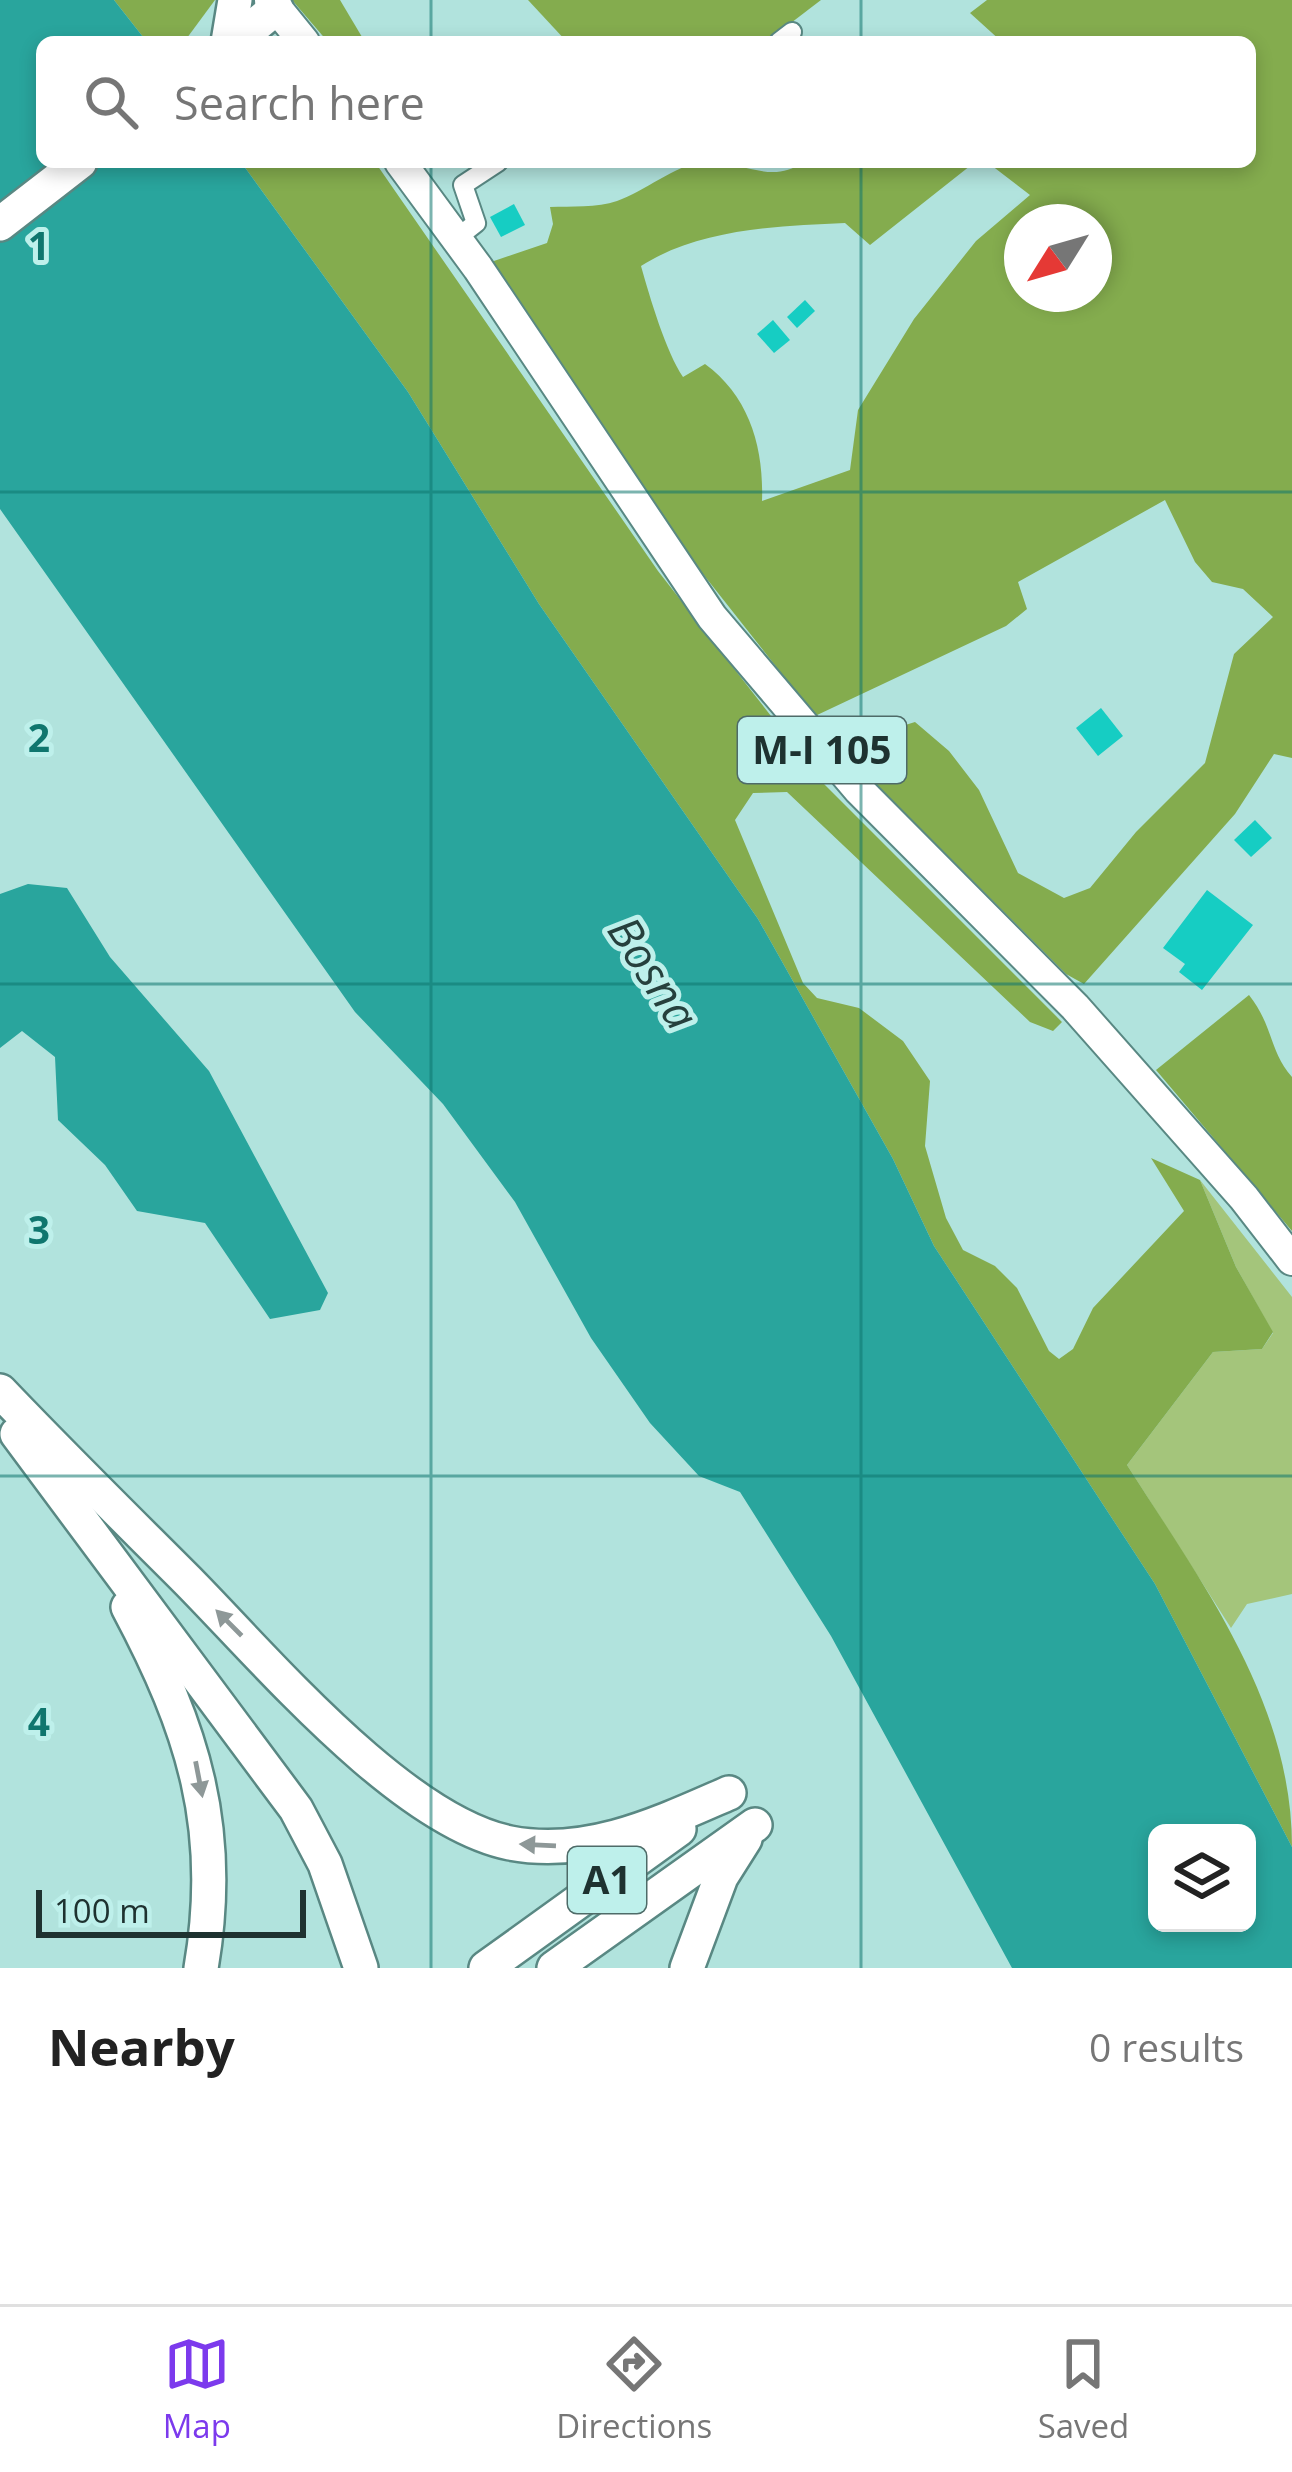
<!DOCTYPE html>
<html lang="en">
<head>
<meta charset="utf-8">
<style>
  :root { --surface:#fff; --page:#f6f6f6; --text:#222; --muted:#767676; --line:#e0e0e0; --accent:#7c3aed }
  body { margin:0; font-family:"Open Sans",sans-serif; background:var(--page); color:var(--text) }
  .controls { position:absolute; right:36px; bottom:36px; display:grid; overflow:hidden; border-radius:18px; box-shadow:0 6px 18px #0003 }
  .controls button { width:108px; height:108px; display:grid; place-items:center; padding:0; border:0; border-bottom:3px solid var(--line); background:var(--surface); color:var(--text); font:60px sans-serif }
  .compass { position:absolute; left:1004px; top:204px; width:108px; height:108px; border-radius:50%; background:var(--surface); box-shadow:0 6px 18px #0003; rotate:233deg }
  .scale { position:absolute; left:36px; bottom:30px; width:270px; box-sizing:border-box; padding-left:12px; border:6px solid #1e3230; border-top:0; font-size:33px; line-height:42px; white-space:nowrap; color:#1e3230; -webkit-text-stroke:9px #bef0eb; paint-order:stroke }
  .list { margin:0; padding:0; list-style:none }
  h2 { display:flex; justify-content:space-between; align-items:center; height:156px; margin:0; padding:0 48px; font-size:51px }
  h2 small { font-size:39px; font-weight:400; color:var(--muted) }
  .icon { flex:none; width:66px; height:66px; fill:none; stroke:currentColor; stroke-width:2; stroke-linecap:round; stroke-linejoin:round }
  .map { position:relative; flex:none; width:1292px; height:1968px; overflow:hidden }
  .search { position:absolute; background:var(--surface); box-shadow:0 6px 18px #0003; left:36px; right:36px; top:36px; height:132px; display:flex; align-items:center; gap:30px; box-sizing:border-box; padding:0 42px; border-radius:18px; color:var(--muted); font-size:45px }
  .sheet { height:336px; background:var(--surface) }
  nav { display:flex; justify-content:space-around; align-items:center; box-sizing:border-box; height:168px; border-top:3px solid var(--line); background:var(--surface); font-size:33px; color:var(--muted) }
  nav a { display:grid; justify-items:center; gap:6px }
  nav .on { color:var(--accent) }
  .map>svg:first-child { display:block }
  .green { fill:#a4c57b }
  .forest { fill:#84ac4e; fill-rule:evenodd }
  .water { fill:#29a59d; fill-rule:evenodd }
  .building { fill:#16cdc3 }
  .lines { fill:none; stroke-linecap:round; stroke-linejoin:round }
  .street-casing { stroke:#598883; stroke-width:22 }
  .primary-casing { stroke:#598883; stroke-width:34 }
  .highway-casing { stroke:#598883; stroke-width:38 }
  .street { stroke:#fff; stroke-width:18 }
  .primary { stroke:#fff; stroke-width:30 }
  .highway { stroke:#fff; stroke-width:33 }
  .oneway { fill:#8e9898 }
  .grid { fill:none; stroke:#0f766e; stroke-width:3; stroke-opacity:0.55 }
  .labels { text-anchor:middle; stroke-width:10; stroke-linejoin:round; paint-order:stroke }
  .shield { fill:#bef0eb; stroke:#4e6b68; stroke-width:3 }
  .shield-label { font-size:39px; font-weight:bold; fill:#1e3230 }
  .water-label { font-size:45px; font-style:italic; fill:#26403d; stroke:#bef0eb }
  .grid-label { font-size:39px; text-anchor:middle; font-weight:bold; fill:#0f766e; stroke:#bef0eb; stroke-width:10; stroke-linejoin:round; paint-order:stroke }
</style>
</head>
<body>
<div class="map">
<svg width="1292" height="1968" viewBox="0 0 1292 1968">
  <rect width="100%" height="100%" fill="#b1e3dd"/>
  <path class="green" d="M1200,1180L1292,1297V1594L1247,1604L1231,1628L1127,1465L1213,1352L1262,1349L1273,1333L1236,1267Z"/>
  <g class="forest">
    <path d="M114,0H215L184,42H147Z"/>
    <path d="M292,0H340L365,42H328Z"/>
    <path d="M528,0H821L766,42H567Z"/>
    <path d="M987,0H1292V758L1274,754L1235,814L1084,984L1066,974L838,746L915,722L949,751L979,790L1018,873L1064,898L1090,888L1136,832L1205,763L1234,654L1273,617L1243,589L1212,582L1195,562L1165,500L1018,582L1027,609L1006,626L815,716L673,536L491,262L547,243L553,224L550,207C571,206 597,208 617,201C644,192 675,165 703,162C740,159 771,186 803,162H975L870,245L845,223C776,226 699,229 641,266C650,298 666,352 683,377L705,364C749,396 764,447 762,501L850,470L858,410L914,319L976,241L1030,195L987,162H1250V42H1002L970,13ZM1022,222H1094V294H1022Z"/>
    <path d="M241,162H375L658,571L824,784L1062,1022L1053,1031L1030,1022L787,792L753,793L735,820L803,983L817,998L859,1008L903,1041L930,1081L925,1146L946,1218L963,1250L995,1266L1017,1288L1049,1351L1059,1359L1073,1349L1093,1308L1184,1211L1151,1158L1200,1180L1236,1267L1273,1332L1262,1349L1213,1352L1127,1465C1202,1583 1292,1702 1292,1847L1155,1584L934,1246L893,1159L758,919L539,604L408,392Z"/>
    <path d="M1249,995C1274,1027 1269,1051 1292,1077V1231L1156,1070Z"/>
  </g>
  <g class="water">
    <path d="M0,0H114L147,42H42V162H241L408,392L539,604L758,919L893,1159L934,1246L1155,1584L1292,1847V1968H1012L831,1636L740,1492L699,1476L650,1423L591,1338L515,1202L443,1104L355,1012L0,509ZM1157,1833H1247V1923H1157Z"/>
    <path d="M28,884L67,888L110,957L209,1071L328,1293L320,1310L270,1319L205,1223L137,1211L105,1165L58,1120L55,1057L22,1031L0,1048V894Z"/>
  </g>
  <g class="building">
    <path d="M514,204L525,225L501,237L490,217Z"/>
    <path d="M805,300L815,311L797,328L787,317Z"/>
    <path d="M773,320L790,340L774,353L757,334Z"/>
    <path d="M1101,708L1123,736L1098,756L1076,728Z"/>
    <path d="M1255,820L1272,838L1251,857L1234,840Z"/>
    <path d="M1207,890L1253,925L1202,990L1179,972L1185,964L1163,948Z"/>
  </g>
  <g class="lines">
    <g class="street-casing">
      <g id="street">
        <path d="M779,42L792,32"/>
        <path d="M457,238L476,223L463,185L498,162"/>
      </g>
    </g>
    <g class="primary-casing">
      <g id="primary">
        <path d="M270,0L304,42"/>
        <path d="M400,162L478,268L712,617L859,790L1075,1007L1244,1198L1292,1260"/>
      </g>
    </g>
    <g class="highway-casing">
      <g id="highway">
        <path d="M228,42L235,0"/>
        <path d="M235,42L276,8"/>
        <path d="M0,224L80,162"/>
        <path d="M0,1391C61,1455 124,1517 187,1580C265,1659 401,1821 510,1843C588,1858 660,1823 729,1793"/>
        <path d="M17,1434L296,1809L325,1864L361,1968"/>
        <path d="M128,1607C193,1729 225,1829 201,1968"/>
        <path d="M486,1968L679,1829"/>
        <path d="M554,1968L755,1825"/>
        <path d="M687,1968L721,1877L745,1839"/>
      </g>
    </g>
    <use href="#street" class="street"/>
    <use href="#primary" class="primary"/>
    <use href="#highway" class="highway"/>
  </g>
  <defs><path id="oneway-solid" d="M-6-.8H1V-3.2L6.5 0L1 3.2V.8H-6Z" transform="scale(3)"/></defs>
  <g class="oneway">
    <use href="#oneway-solid" transform="translate(229 1623) rotate(-135)"/>
    <use href="#oneway-solid" transform="translate(199 1779) rotate(79)"/>
    <use href="#oneway-solid" transform="translate(538 1845) rotate(-177)"/>
  </g>
  <path class="grid" d="M431,0V42M861,0V42M431,162V1968M861,162V1968M0,492H1292M0,984H1292M0,1476H1292"/>
  <g class="labels">
    <g class="shield">
      <rect x="738" y="717" width="168" height="66" rx="9"/>
      <rect x="568" y="1847" width="78" height="66" rx="9"/>
    </g>
    <g class="shield-label">
      <text x="822" y="764">M-I 105</text>
      <text x="607" y="1894">A1</text>
    </g>
    <g class="water-label">
      <text transform="translate(653 973) rotate(57)" y="16">Bosna</text>
    </g>
  </g>
  <g class="grid-label">
    <text x="39" y="260">1</text>
    <text x="39" y="752">2</text>
    <text x="39" y="1244">3</text>
    <text x="39" y="1736">4</text>
  </g>
</svg>
<div class="controls">
<button><svg class="icon" aria-label="layers" viewBox="0 0 24 24"><path d="M12 4l9 5-9 5-9-5zM3 14l9 5 9-5"/></svg></button>
</div>
<svg class="compass" viewBox="-18 -18 36 36"><path d="M0-13l5 13h-10z" fill="#e53935"/><path d="M0 13l5-13h-10z" fill="#767676"/></svg>
<div class="scale">100 m</div>
<div class="search"><svg class="icon" aria-label="search" viewBox="0 0 24 24"><circle cx="10" cy="10" r="6"/><path d="M15 15l6 6"/></svg>Search here</div>
</div>
<section class="sheet">
<h2>Nearby<small>0 results</small></h2>
<ul class="list">
</ul>
</section>
<nav>
<a class="on"><svg class="icon" aria-label="map" viewBox="0 0 24 24"><path d="M3 6l6-2 6 2 6-2v14l-6 2-6-2-6 2zM9 4v14M15 6v14"/></svg>Map</a>
<a><svg class="icon" aria-label="directions" viewBox="0 0 24 24"><path d="M12 3l9 9-9 9-9-9zM9 14v-3h6M13 9l2 2-2 2"/></svg>Directions</a>
<a><svg class="icon" aria-label="saved" viewBox="0 0 24 24"><path d="M7 4h10v16l-5-4-5 4z"/></svg>Saved</a>
</nav>
</body>
</html>
